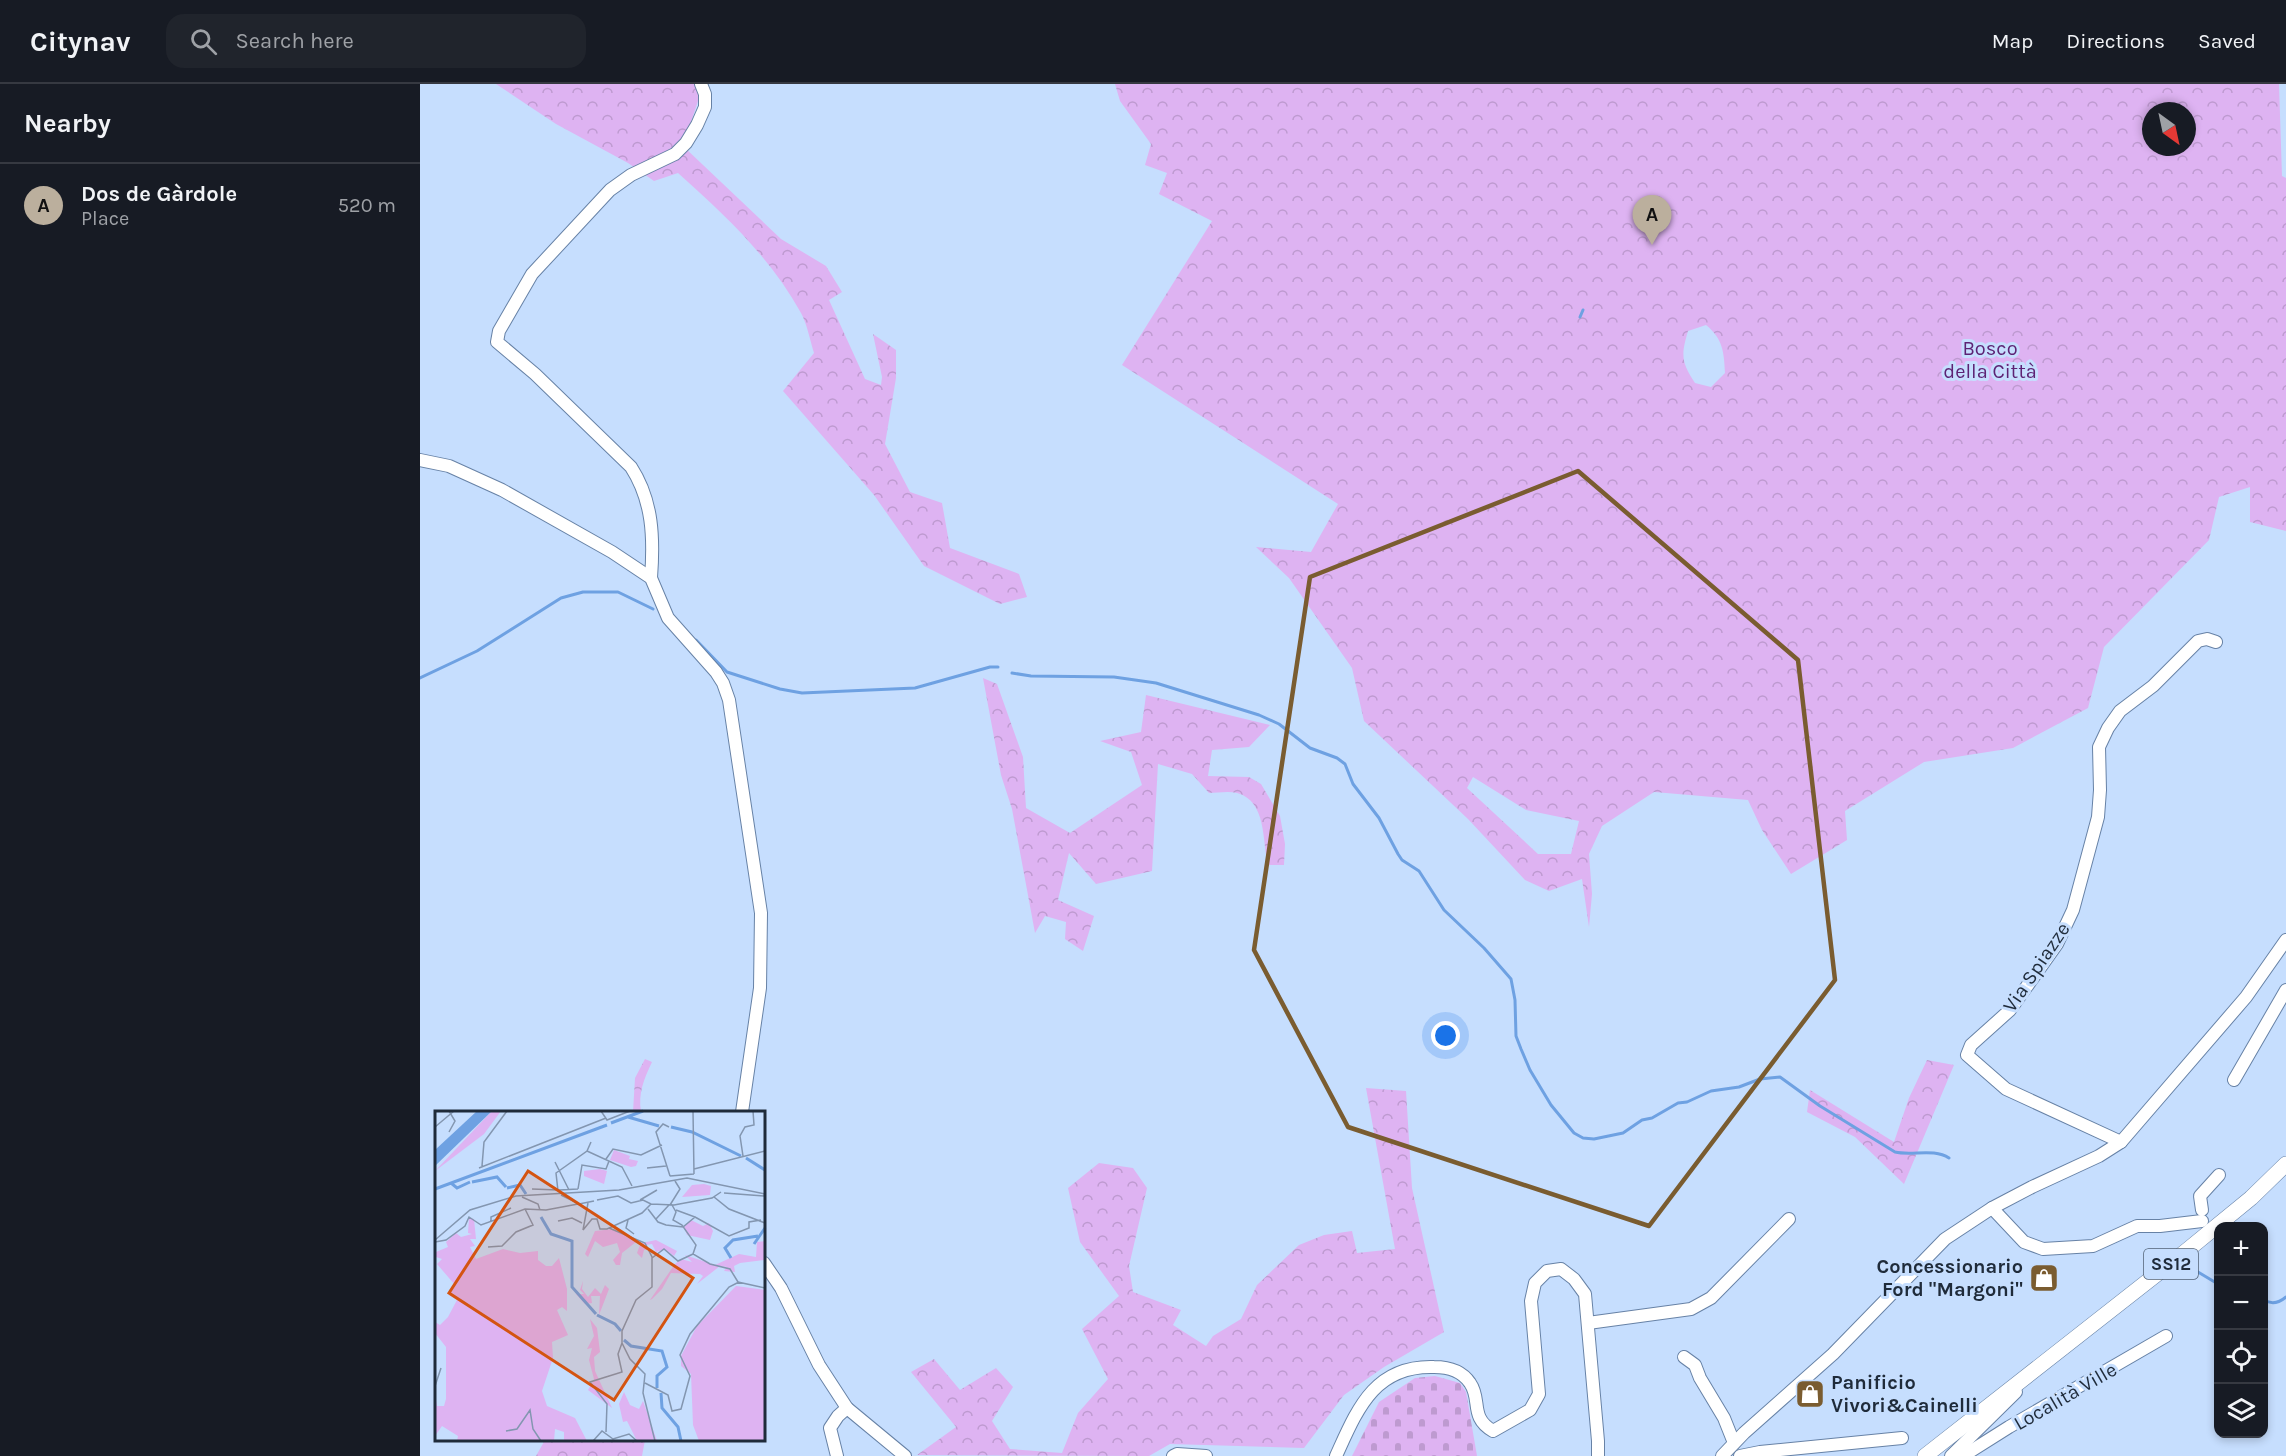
<!DOCTYPE html>
<html lang="en">
<head>
<meta charset="utf-8">
<style>
  :root { --surface:#171b24; --page:#20242c; --text:#f1f3f6; --muted:#9ea1a6; --line:#363941; --accent:#bbaf9d }
  body { margin:0; font-family:Karla,sans-serif; background:var(--page); color:var(--text) }
  .controls { position:absolute; right:18px; bottom:18px; display:grid; overflow:hidden; border-radius:12px; box-shadow:0 3px 9px #0003 }
  .controls button { width:54px; height:54px; display:grid; place-items:center; padding:0; border:0; border-bottom:2px solid var(--line); background:var(--surface); color:var(--text); font:30px sans-serif }
  .compass { position:absolute; left:1722px; top:18px; width:54px; height:54px; border-radius:50%; background:var(--surface); box-shadow:0 3px 9px #0003; rotate:147deg }
  .you { position:absolute; left:1026px; top:952px; width:21px; height:21px; margin:-15px; border:4px solid #fff; border-radius:50%; background:#1a73e8; box-shadow:0 0 0 9px #1a73e833 }
  .badge { display:grid; place-items:center; width:39px; height:39px; border-radius:50%; background:var(--accent); color:#111; font-size:20px; font-weight:700 }
  .pin { position:absolute; translate:-50% -50px; filter:drop-shadow(0 2px 3px #0008) }
  .pin::after { content:''; position:absolute; top:32px; width:21px; height:18px; background:inherit; clip-path:polygon(0 0,100% 0,50% 100%) }
  .list { margin:0; padding:0; list-style:none }
  h2 { display:flex; justify-content:space-between; align-items:center; height:78px; margin:0; padding:0 24px; font-size:26px }
  h2 small { font-size:20px; font-weight:400; color:var(--muted) }
  .list li { display:grid; grid-template-columns:39px 1fr auto; gap:18px; align-items:center; box-sizing:border-box; height:84px; padding:0 24px; border-top:2px solid var(--line) }
  .list b { display:block; font-size:22px; white-space:nowrap }
  .list p { margin:0; font-size:20px; white-space:nowrap; color:var(--muted) }
  .list em { font-size:20px; font-style:normal; color:var(--muted) }
  .icon { flex:none; width:33px; height:33px; fill:none; stroke:currentColor; stroke-width:2; stroke-linecap:round; stroke-linejoin:round }
  .map { position:relative; flex:none; width:1866px; height:1372px; overflow:hidden }
  header { display:flex; align-items:center; gap:36px; box-sizing:border-box; height:84px; padding:0 30px; background:var(--surface); border-bottom:2px solid var(--line) }
  header strong { font-size:28px }
  nav { display:flex; gap:33px; margin-inline-start:auto; font-size:21px }
  .search { width:420px; height:54px; background:var(--page); display:flex; align-items:center; gap:15px; box-sizing:border-box; padding:0 21px; border-radius:18px; color:var(--muted); font-size:22px }
  main { display:flex }
  aside { flex:1; background:var(--surface) }
  .map>svg:first-child { display:block }
  .forest { fill:url(#forest-crowns); fill-rule:evenodd }
  .cemetery { fill:url(#cemetery-stones) }
  .lines { fill:none; stroke-linecap:round; stroke-linejoin:round }
  .stream { stroke:#6ea1e2; stroke-width:3 }
  .minor-casing { stroke:#6782a6; stroke-width:14 }
  .major-casing { stroke:#6782a6; stroke-width:16 }
  .minor { stroke:#fff; stroke-width:12 }
  .major { stroke:#fff; stroke-width:15 }
  .marked { fill:none; stroke:#7a5c30; stroke-width:4.5; stroke-linejoin:round }
  .labels { text-anchor:middle; stroke-width:6; stroke-linejoin:round; paint-order:stroke }
  .shield { fill:#c6defe; stroke:#516175; stroke-width:1.5 }
  .shield-label { font-size:18px; font-weight:bold; fill:#1f2b3a }
  .park-label { font-size:20px; fill:#5d2274; stroke:#c6defe }
  .street-label { font-size:20px; fill:#1f2b3a; stroke:#c6defe }
  .poi-label { font-size:20px; font-weight:bold; fill:#1f2b3a; stroke:#c6defe; text-anchor:end }
  .inset-river { fill:none; stroke:#6ea1e2; stroke-width:3 }
  .inset-road { fill:none; stroke:#8396b0; stroke-width:1.5 }
  .view { fill:#d45411; fill-opacity:0.15; stroke:#d45411; stroke-width:3 }
  .inset-edge { fill:none; stroke:#1f2b3a; stroke-width:3 }
</style>
</head>
<body>
<header>
<strong>Citynav</strong>
<div class="search"><svg class="icon" aria-label="search" viewBox="0 0 24 24"><circle cx="10" cy="10" r="6"/><path d="M15 15l6 6"/></svg>Search here</div>
<nav><a>Map</a><a>Directions</a><a>Saved</a></nav>
</header>
<main>
<aside>
<h2>Nearby<small></small></h2>
<ul class="list">
<li><span class="badge">A</span><div><b>Dos de Gàrdole</b><p>Place</p></div><em>520 m</em></li>
</ul>
</aside>
<div class="map">
<svg width="1866" height="1372" viewBox="0 0 1866 1372">
  <defs>
    <pattern id="forest-crowns" width="20" height="18" patternUnits="userSpaceOnUse" patternTransform="scale(1.5)"><rect width="20" height="18" fill="#deb3f2"/><path d="M2 6a3 3 0 1 1 6 0M12 15a3 3 0 1 1 6 0" fill="none" stroke="#be9ad0"/></pattern>
    <pattern id="cemetery-stones" width="16" height="16" patternUnits="userSpaceOnUse" patternTransform="scale(1.5)"><rect width="16" height="16" fill="#deb3f2"/><path d="M2 7V4a2 2 0 0 1 4 0v3zM10 15v-3a2 2 0 0 1 4 0v3z" fill="#be9ad0"/></pattern>
  </defs>
  <rect width="100%" height="100%" fill="#c6defe"/>
  <g class="forest">
    <path d="M76,0H276L279,14L263,62L361,155L406,182L422,208L409,216L445,295L461,301L462,293L453,250L476,266V294L465,360L490,408L522,419L530,464L599,490L607,513L580,520L504,482L454,411L363,307L394,269C390,256 387,240 381,229C350,173 305,131 258,89L234,97L208,79L136,40Z"/>
    <path d="M695,0H1859L1862,92L1866,94V447L1830,438V403L1799,413L1789,456L1684,563L1668,624L1593,664L1504,678L1425,727L1427,756L1371,790L1342,746L1328,716L1234,708L1182,742L1169,770L1172,810L1169,843L1162,795L1129,807L1105,796L1048,735L944,637L932,584L869,494L836,463L891,468L918,420L702,281L792,137L739,110L747,89L725,81L731,60L700,17ZM1731,27H1767V63H1731ZM1286,241C1303,255 1304,268 1305,289L1291,303L1275,299C1261,278 1261,271 1268,247ZM1053,693L1106,726L1159,737L1151,770H1118L1047,704Z"/>
    <path d="M563,594L577,600L603,673L606,724L650,749L722,701L711,668L680,657L721,648L726,611L850,641L829,663L792,666L788,692L829,693L841,700L860,732L865,760L864,781H848C842,757 847,717 817,709C808,707 797,709 789,709L772,690L738,680L732,787L676,800L649,769L638,816L674,832L663,867L645,855L646,838L625,832L615,849L592,725L581,691Z"/>
    <path d="M225,975L232,978C224,995 218,1009 221,1028H213L215,994Z"/>
    <path d="M1507,976L1534,981L1484,1100L1435,1053L1387,1028L1390,1006L1474,1058L1489,1014Z"/>
    <path d="M946,1004L986,1007L992,1104L1024,1248L964,1283L924,1311L884,1364L750,1360L729,1372L497,1371L536,1343L491,1288L514,1275L540,1306L576,1284L593,1303L572,1337L590,1365L642,1369L658,1329L688,1295L662,1245L699,1212L660,1158L648,1104L679,1079L713,1084L727,1104L709,1182L713,1208L761,1226L753,1241L786,1262L793,1252L821,1235L837,1201L879,1161L904,1151L932,1147L937,1169L975,1165Z"/>
    <path d="M125,1356H225L222,1372H116Z"/>
  </g>
  <path class="cemetery" d="M1015,1292L1040,1299L1046,1308L1057,1372H932L959,1318L995,1294Z"/>
  <g class="lines">
    <g class="stream">
      <path d="M1160,233L1163,226"/>
      <path d="M276,556L307,588L360,605L382,609L495,604L570,583H578"/>
      <path d="M592,589L611,592L694,593L736,599L839,631L859,640L890,664L917,674L925,680L933,700L959,734L978,770L982,776L999,787L1024,826L1064,864L1091,895L1095,916L1096,952L1101,965L1110,986L1131,1021L1154,1049L1163,1054L1174,1055L1203,1049L1222,1036L1232,1034L1258,1019L1267,1018L1291,1007L1319,1003L1340,995L1360,993L1400,1022L1475,1068C1492,1072 1514,1064 1529,1074"/>
      <path d="M0,594L57,567L141,514L163,508H198L233,525"/>
      <path d="M1760,1184L1778,1188L1798,1200"/>
      <path d="M1844,1216C1852,1221 1859,1219 1866,1213"/>
    </g>
    <g class="minor-casing">
      <g id="minor">
        <path d="M0,376L29,382L82,406L192,468L231,494L248,534L296,588L303,599L309,616L341,829L340,904L322,1028"/>
        <path d="M231,494C234,454 233,417 211,383L115,290L77,258L79,247L112,190L190,106L211,91L255,70L266,59L277,41L285,23V10L281,0"/>
        <path d="M1814,996L1866,906"/>
        <path d="M1701,1058L1586,1005L1547,971L1551,961L1590,926L1637,860L1653,826L1678,733L1680,706L1679,663L1688,644L1700,627L1733,602L1778,557L1787,555L1796,558"/>
        <path d="M1572,1124L1604,1158L1623,1165L1673,1162L1717,1142H1740L1782,1137"/>
        <path d="M1782,1126L1780,1112L1799,1091"/>
        <path d="M344,1179L361,1204L399,1281L427,1324L485,1372"/>
        <path d="M1168,1239L1271,1225L1291,1214L1369,1135"/>
        <path d="M1264,1273L1275,1281L1280,1294L1304,1334L1314,1359"/>
        <path d="M417,1372L410,1344L418,1332L427,1324"/>
        <path d="M753,1372L757,1370L786,1372"/>
        <path d="M916,1372C937,1326 954,1281 1014,1283C1029,1283 1042,1287 1050,1299C1062,1316 1049,1333 1073,1347L1110,1326L1119,1310L1111,1217L1115,1199L1127,1187L1141,1185L1154,1195L1165,1210L1178,1357V1372"/>
        <path d="M1302,1372L1324,1349L1413,1270L1525,1155L1572,1124L1612,1103L1679,1072L1701,1058L1826,913L1866,856"/>
        <path d="M1320,1372L1340,1368L1482,1354"/>
        <path d="M1531,1372L1596,1308"/>
        <path d="M1543,1372L1589,1343L1746,1252"/>
      </g>
    </g>
    <g class="major-casing">
      <path id="major" d="M1505,1372L1765,1168L1831,1114L1866,1080"/>
    </g>
    <use href="#minor" class="minor"/>
    <use href="#major" class="major"/>
  </g>
  <path class="marked" d="M1158,387L1378,576L1415,896L1229,1142L928,1043L834,866L890,493Z"/>
  <defs>
    <g id="shop-square" transform="scale(1.5)"><rect x="-9" y="-9" width="18" height="18" rx="4" fill="#7a5c30" stroke="#c6defe"/><path d="M-5-2.5h2.3a2.7 3.5 0 0 1 5.4 0H5L5.5 6h-11ZM-1.5-2.5h3a1.5 2.3 0 0 0-3 0Z" fill="#fff"/></g>
  </defs>
  <g fill-rule="evenodd">
    <use href="#shop-square" x="1624" y="1194"/>
    <use href="#shop-square" x="1390" y="1310"/>
  </g>
  <g class="labels">
    <rect class="shield" x="1724" y="1165" width="54" height="30" rx="4.5"/>
    <g class="shield-label">
      <text x="1751" y="1186">SS12</text>
    </g>
    <g class="park-label">
      <text x="1570" y="271">Bosco<tspan x="1570" dy="23">della Città</tspan></text>
    </g>
    <g class="street-label">
      <text transform="translate(1616 883) rotate(-56)" y="7">Via Spiazze</text>
      <text transform="translate(1645 1312) rotate(-30)" y="7">Località Ville</text>
    </g>
    <g class="poi-label">
      <text x="1603" y="1189">Concessionario<tspan x="1603" dy="23">Ford "Margoni"</tspan></text>
      <text x="1411" y="1305" text-anchor="start">Panificio<tspan x="1411" dy="23">Vivori&amp;Cainelli</tspan></text>
    </g>
  </g>
  <g transform="translate(15 1027)">
    <rect width="330" height="330" fill="#c6defe"/>
    <path d="M57,0H66L49,23L0,60Z" fill="#deb3f2"/>
    <path d="M165,58L172,60L169,73L149,65V60ZM269,73L276,75L275,84L247,86L257,74ZM34,107L39,108L41,128H35L40,135L35,136L41,148L68,138L85,142L103,140V149L111,155H117L124,147L132,178V200L127,196L122,199L133,224L117,231L118,247L107,280L112,295L140,307L152,330H129V321L120,318L119,330H22L23,325L7,315L0,325V284L2,295H9L11,288V236L0,222V211L5,214L13,206L22,189L14,184L20,174L2,153L7,148L1,146V141L13,136L11,131L21,122L26,126L37,123L33,122ZM256,109L268,115L274,112L278,120L275,129L252,124L249,116ZM179,118L207,132L221,129L242,140L239,145L230,138L221,141L217,133L211,134L214,139H209L207,147L202,142L205,134L201,131L187,142L185,154H181L178,149L185,141L182,132L168,136L160,130L153,146L150,143L160,120ZM330,130V149L305,152L299,155L300,161L289,160L292,156L285,155L262,173L268,165L265,163L236,162L227,178L217,188L215,189L240,153L246,148L257,151L250,144L280,154L304,143L321,146L322,131ZM148,170L147,178L153,186L160,177L166,183L170,174L174,178L164,204L165,185H156L157,192L150,193L141,183H149L145,179ZM301,175L330,179V330H264L258,314L256,263L246,255V245L262,215ZM155,208L162,217L165,241L159,246L160,260L177,297L153,279L159,268L154,249L157,237L152,238L159,225Z" fill="#deb3f2"/>
    <path d="M179,39L195,45L192,53L194,48L203,50L201,55L196,56L175,49ZM189,281L195,294L204,298L208,290L222,330H202L192,310L188,311L184,293Z" fill="#deb3f2"/>
    <path d="M42,0H57L0,55V39Z" fill="#6ea1e2"/>
    <path class="inset-river" d="M193,6L224,15M176,12L208,0M236,16L257,21L306,45M311,47L330,59M37,71L62,66L71,76M16,72L22,77L35,71M72,77L85,74L91,83M0,78L172,14M106,106L116,123L137,130V176L161,203M319,133L330,117M296,147L290,137L298,129L323,125M162,204L180,213L186,220M189,229L196,235L227,240L232,256L222,265V277M226,282L227,297L243,316L246,330"/>
    <path class="inset-road" d="M14,0L20,10L14,21M166,0L172,9L195,0M258,0L259,63M0,16L19,0M234,16L228,13L221,21L235,65M152,40L187,56L197,75M308,45L305,25L310,16L319,14L318,0M171,48L178,38L206,44L227,34M120,51L134,79M47,55L49,31L72,0M44,57L171,7M212,57L231,55M259,58L330,40M235,65L259,63M97,78L123,79M143,78L147,54L171,58L174,50M124,79L143,78M123,80L121,62L152,40L156,31M289,82L329,85M126,84L144,93L159,90M87,86L103,93L105,99M279,86L294,98L330,112M162,89L183,85L196,92L208,89L216,93M205,89L222,79M153,92L148,119L157,108H162L165,118H172L207,102L216,93M216,93L239,94L277,87L286,81M235,94L245,78L240,70M237,94L241,101L238,109L247,114L261,134L258,143L275,153L295,158L303,171L330,177M213,98L223,111L231,114L248,116L260,106L241,99M260,106L294,125L314,117V111L326,109M221,108L234,94M193,109L191,117L199,123M56,110V106L76,97M123,110L137,107L147,112M174,117L210,132L217,146V176L201,189L187,220V232L195,248L210,263L208,282L220,330M0,129L35,99L81,85L184,79L252,67L330,83M0,131L11,129L30,115L34,106L46,114L90,98L111,99L143,93M53,136L67,135L81,121L98,114L90,98M217,147L229,138L243,150L258,143M210,272L233,284L237,300L246,298L255,265L245,244L255,223L294,176L304,171M0,275L6,257M71,320L82,318L95,299L98,318L106,330M171,321L172,293L155,271L187,261L183,243L187,232M158,330L167,320L178,328L194,323L202,330"/>
    <path class="view" d="M93,60L258,167L179,289L14,182Z"/>
    <rect width="330" height="330" class="inset-edge"/>
  </g>
</svg>
<div class="controls">
<button>+</button>
<button>−</button>
<button><svg class="icon" aria-label="locate" viewBox="0 0 24 24"><circle cx="12" cy="12" r="6"/><path d="M12 2v4M12 18v4M2 12h4M18 12h4"/></svg></button>
<button><svg class="icon" aria-label="layers" viewBox="0 0 24 24"><path d="M12 4l9 5-9 5-9-5zM3 14l9 5 9-5"/></svg></button>
</div>
<svg class="compass" viewBox="-18 -18 36 36"><path d="M0-13l5 13h-10z" fill="#e53935"/><path d="M0 13l5-13h-10z" fill="#9ea1a6"/></svg>
<div class="you"></div>
<div class="pin badge" style="left:1232px;top:161px">A</div>
</div>
</main>
</body>
</html>
